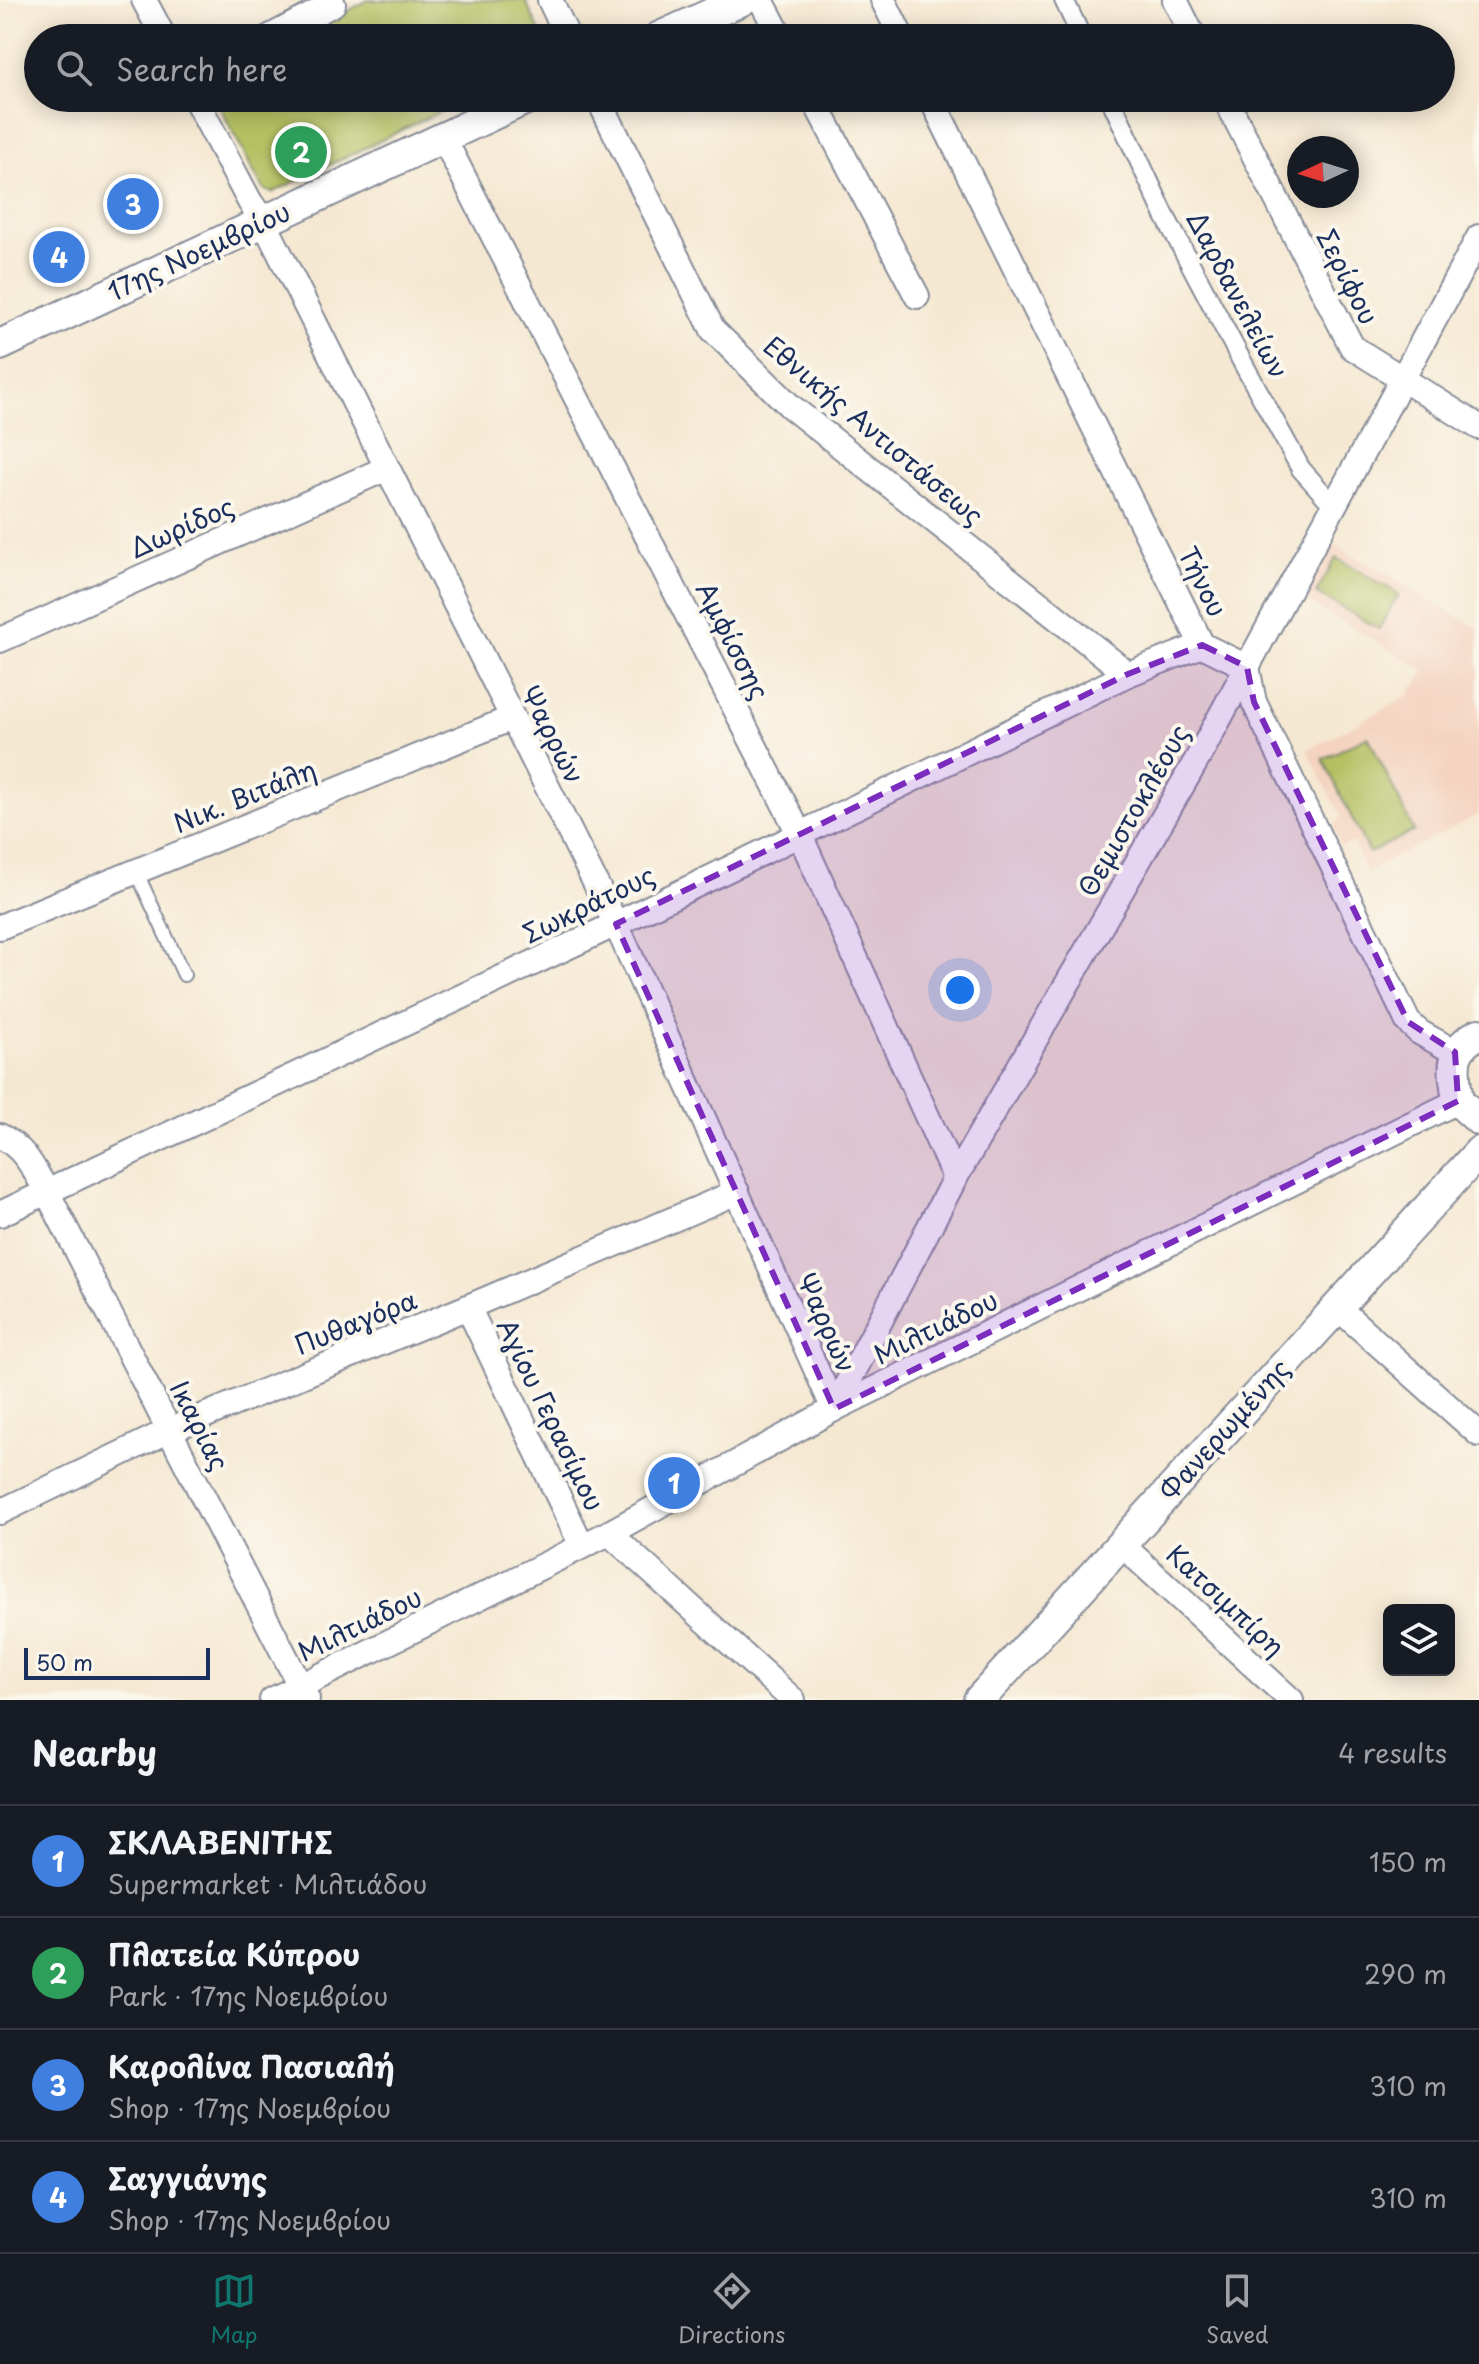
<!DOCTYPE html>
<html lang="en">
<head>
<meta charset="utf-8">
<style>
  :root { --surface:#171b24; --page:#242831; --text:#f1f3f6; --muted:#9ea1a6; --line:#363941; --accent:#0f766e }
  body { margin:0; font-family:"Playpen Sans",sans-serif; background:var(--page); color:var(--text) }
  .controls { position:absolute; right:24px; bottom:24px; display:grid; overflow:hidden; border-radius:12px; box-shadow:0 4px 20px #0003 }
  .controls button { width:72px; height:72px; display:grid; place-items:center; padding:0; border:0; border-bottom:2px solid var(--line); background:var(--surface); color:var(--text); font:40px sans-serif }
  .compass { position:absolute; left:1287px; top:136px; width:72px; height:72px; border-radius:50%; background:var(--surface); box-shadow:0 4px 20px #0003; rotate:266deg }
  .scale { position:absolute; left:24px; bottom:20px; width:186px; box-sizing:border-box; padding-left:8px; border:4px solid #1b2f5e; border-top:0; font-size:22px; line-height:28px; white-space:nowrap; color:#1b2f5e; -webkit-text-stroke:6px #fbf7ec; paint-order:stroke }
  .you { position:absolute; left:960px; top:990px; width:28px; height:28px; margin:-20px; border:6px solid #fff; border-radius:50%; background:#1a73e8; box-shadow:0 0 0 12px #1a73e833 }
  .badge { display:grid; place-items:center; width:52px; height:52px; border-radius:50%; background:var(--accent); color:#fff; font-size:26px; font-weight:700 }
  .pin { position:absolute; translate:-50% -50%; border:4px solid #fff; box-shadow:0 2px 8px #0006 }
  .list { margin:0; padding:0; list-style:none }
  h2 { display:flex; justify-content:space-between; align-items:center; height:104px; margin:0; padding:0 32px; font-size:34px }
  h2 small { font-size:26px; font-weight:400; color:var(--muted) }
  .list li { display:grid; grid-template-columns:52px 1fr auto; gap:24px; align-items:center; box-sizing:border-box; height:112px; padding:0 32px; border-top:2px solid var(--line) }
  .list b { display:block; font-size:30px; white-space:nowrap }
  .list p { margin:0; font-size:26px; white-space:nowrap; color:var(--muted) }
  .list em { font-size:26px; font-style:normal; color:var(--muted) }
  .icon { flex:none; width:44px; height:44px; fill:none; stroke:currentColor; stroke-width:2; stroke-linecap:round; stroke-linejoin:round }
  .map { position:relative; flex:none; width:1479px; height:1700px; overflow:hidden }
  .search { position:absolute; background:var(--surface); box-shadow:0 4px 20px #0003; left:24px; right:24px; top:24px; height:88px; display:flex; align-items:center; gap:20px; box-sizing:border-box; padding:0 28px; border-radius:44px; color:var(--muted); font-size:30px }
  .sheet { height:552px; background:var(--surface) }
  nav { display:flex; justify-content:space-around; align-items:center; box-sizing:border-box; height:112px; border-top:2px solid var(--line); background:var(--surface); font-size:22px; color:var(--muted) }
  nav a { display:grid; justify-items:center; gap:4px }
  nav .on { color:var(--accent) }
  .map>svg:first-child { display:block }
  .built { fill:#f4d3c0 }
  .green { fill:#b4c062; stroke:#687860; stroke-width:2 }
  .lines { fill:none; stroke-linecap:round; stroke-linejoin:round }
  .service-casing { stroke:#888c98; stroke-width:16 }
  .pedestrian-casing { stroke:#888c98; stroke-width:22 }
  .minor-casing { stroke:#888c98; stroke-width:28 }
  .tertiary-casing { stroke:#888c98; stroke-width:34 }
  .service { stroke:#fff; stroke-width:12 }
  .pedestrian { stroke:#fff; stroke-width:18 }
  .minor { stroke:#fff; stroke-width:24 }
  .tertiary { stroke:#fff; stroke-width:30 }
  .marked { fill:#7b2cbf; fill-opacity:0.2; stroke:#7b2cbf; stroke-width:6; stroke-dasharray:16 10; stroke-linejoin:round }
  .labels { text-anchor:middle; stroke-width:8; stroke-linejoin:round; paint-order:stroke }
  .street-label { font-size:26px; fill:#1b2f5e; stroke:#fbf7ec }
</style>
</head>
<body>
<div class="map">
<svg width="1479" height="1700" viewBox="0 0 1479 1700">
  <rect width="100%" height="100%" fill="#fbf7ec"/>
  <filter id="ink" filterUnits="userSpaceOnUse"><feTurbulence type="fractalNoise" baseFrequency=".0125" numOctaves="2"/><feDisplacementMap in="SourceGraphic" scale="16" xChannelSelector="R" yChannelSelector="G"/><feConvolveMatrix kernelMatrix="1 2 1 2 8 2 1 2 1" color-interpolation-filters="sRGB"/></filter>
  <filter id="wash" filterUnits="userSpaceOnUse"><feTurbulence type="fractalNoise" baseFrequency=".006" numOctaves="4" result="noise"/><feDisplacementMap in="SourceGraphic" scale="32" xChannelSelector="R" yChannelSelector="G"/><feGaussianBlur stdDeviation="1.8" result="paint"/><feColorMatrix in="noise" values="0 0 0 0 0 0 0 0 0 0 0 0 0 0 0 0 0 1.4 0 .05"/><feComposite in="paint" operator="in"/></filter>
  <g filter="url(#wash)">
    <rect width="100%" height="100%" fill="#f5e8d2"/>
    <path class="built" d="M1327,540L1479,629V814L1366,873L1353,842L1341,846L1333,827L1341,816L1307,750L1408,696L1426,671L1298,596Z"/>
    <g class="green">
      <path d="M368,0H525L543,38H297Z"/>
      <path d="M215,98H468L272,193L265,190L258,180Z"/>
      <path d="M1336,558L1399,594L1379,629L1316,593Z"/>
      <path d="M1368,736L1414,831L1369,853L1323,759Z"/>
    </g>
  </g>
  <g filter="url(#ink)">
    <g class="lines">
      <g class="service-casing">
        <path id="service" d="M136,871L184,975"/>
      </g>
      <g class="pedestrian-casing">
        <g id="pedestrian">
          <path d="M1064,0L1082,38"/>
          <path d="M1110,98L1165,216L1245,367L1301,469L1334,506"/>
        </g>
      </g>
      <g class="minor-casing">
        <g id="minor">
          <path d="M144,0L164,38"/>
          <path d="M550,0L568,38"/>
          <path d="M761,0L781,38"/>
          <path d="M883,0L902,38"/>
          <path d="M1175,0L1194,38"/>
          <path d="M268,38L333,4L331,0"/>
          <path d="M195,98L250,202L264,222L616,924L834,1409"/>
          <path d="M598,98L713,330L790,406L1128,674"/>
          <path d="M813,98L917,296"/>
          <path d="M931,98L1202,645L1247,667L1254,702L1408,1022L1419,1032L1455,1052"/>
          <path d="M1225,98L1352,347L1479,427"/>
          <path d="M443,137L799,833L955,1178"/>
          <path d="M0,640L387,468"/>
          <path d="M0,927L512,718"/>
          <path d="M0,1136C25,1148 34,1169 47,1192L307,1699"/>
          <path d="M0,1214L616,924L1128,674L1202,645"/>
          <path d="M468,1307L582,1546"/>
          <path d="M1337,1307L1479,1434"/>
          <path d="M834,1409L955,1178L1199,756L1479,237"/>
          <path d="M0,1512L170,1430L468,1307L737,1192"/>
          <path d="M609,1533L793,1700"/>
          <path d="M1121,1544L1291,1700"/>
          <path d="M272,1700L609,1533L834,1409L1458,1101"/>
        </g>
      </g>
      <g class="tertiary-casing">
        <g id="tertiary">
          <path d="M658,38L742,0"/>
          <path d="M0,345L528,98"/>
          <path d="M1479,1034C1447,1049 1454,1071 1458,1101L1479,1120"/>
          <path d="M979,1700L1479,1152"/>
        </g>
      </g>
      <use href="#service" class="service"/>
      <use href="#pedestrian" class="pedestrian"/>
      <use href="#minor" class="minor"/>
      <use href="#tertiary" class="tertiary"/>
    </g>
  </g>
  <path class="marked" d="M1202,645L1247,667L1254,702L1408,1022L1455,1052L1458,1101L834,1409L616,924L1128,674Z"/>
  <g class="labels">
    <g class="street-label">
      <text transform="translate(199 252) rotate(-25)" y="9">17ης Νοεμβρίου</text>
      <text transform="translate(1347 277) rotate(63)" y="9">Σερίφου</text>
      <text transform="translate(1237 295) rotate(62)" y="9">Δαρδανελείων</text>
      <text transform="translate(873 431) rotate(40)" y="9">Εθνικής Αντιστάσεως</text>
      <text transform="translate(182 528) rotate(-24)" y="9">Δωρίδος</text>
      <text transform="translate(1202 582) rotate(63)" y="9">Τήνου</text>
      <text transform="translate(732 641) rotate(63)" y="9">Αμφίσσης</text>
      <text transform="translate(552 735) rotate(63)" y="9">Ψαρρών</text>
      <text transform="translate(245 797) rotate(-22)" y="9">Νικ. Βιτάλη</text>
      <text transform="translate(1134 811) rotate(-60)" y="9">Θεμιστοκλέους</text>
      <text transform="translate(589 905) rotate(-26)" y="9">Σωκράτους</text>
      <text transform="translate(356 1323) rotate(-22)" y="9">Πυθαγόρα</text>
      <text transform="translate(826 1323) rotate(66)" y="9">Ψαρρών</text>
      <text transform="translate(936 1328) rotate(-26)" y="9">Μιλτιάδου</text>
      <text transform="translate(550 1415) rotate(64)" y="9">Αγίου Γερασίμου</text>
      <text transform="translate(199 1426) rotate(63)" y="9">Ικαρίας</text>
      <text transform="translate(1225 1430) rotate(-48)" y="9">Φανερωμένης</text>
      <text transform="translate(1225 1601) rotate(43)" y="9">Κατσιμπίρη</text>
      <text transform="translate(360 1625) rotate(-26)" y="9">Μιλτιάδου</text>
    </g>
  </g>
</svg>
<div class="controls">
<button><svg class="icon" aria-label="layers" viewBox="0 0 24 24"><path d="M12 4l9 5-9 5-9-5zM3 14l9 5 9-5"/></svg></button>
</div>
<svg class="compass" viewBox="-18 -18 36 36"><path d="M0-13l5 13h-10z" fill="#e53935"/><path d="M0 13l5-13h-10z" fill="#9ea1a6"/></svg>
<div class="scale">50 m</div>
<div class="you"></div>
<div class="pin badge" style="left:674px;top:1483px;background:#3f7fe0">1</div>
<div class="pin badge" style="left:301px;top:152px;background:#2e9e5b">2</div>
<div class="pin badge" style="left:133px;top:204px;background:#3f7fe0">3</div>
<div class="pin badge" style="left:59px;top:257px;background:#3f7fe0">4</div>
<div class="search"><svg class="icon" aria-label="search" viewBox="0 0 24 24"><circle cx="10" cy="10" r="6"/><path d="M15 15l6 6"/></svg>Search here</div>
</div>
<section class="sheet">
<h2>Nearby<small>4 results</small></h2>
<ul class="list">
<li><span class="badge" style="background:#3f7fe0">1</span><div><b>ΣΚΛΑΒΕΝΙΤΗΣ</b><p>Supermarket · Μιλτιάδου</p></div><em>150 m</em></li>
<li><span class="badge" style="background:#2e9e5b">2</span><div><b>Πλατεία Κύπρου</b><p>Park · 17ης Νοεμβρίου</p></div><em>290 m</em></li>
<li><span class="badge" style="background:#3f7fe0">3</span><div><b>Καρολίνα Πασιαλή</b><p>Shop · 17ης Νοεμβρίου</p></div><em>310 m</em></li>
<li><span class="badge" style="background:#3f7fe0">4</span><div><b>Σαγγιάνης</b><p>Shop · 17ης Νοεμβρίου</p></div><em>310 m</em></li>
</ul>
</section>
<nav>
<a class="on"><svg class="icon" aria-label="map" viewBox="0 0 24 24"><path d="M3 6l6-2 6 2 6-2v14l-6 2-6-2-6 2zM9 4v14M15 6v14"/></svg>Map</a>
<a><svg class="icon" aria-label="directions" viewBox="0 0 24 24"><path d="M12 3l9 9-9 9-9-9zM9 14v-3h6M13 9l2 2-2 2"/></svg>Directions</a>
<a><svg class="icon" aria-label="saved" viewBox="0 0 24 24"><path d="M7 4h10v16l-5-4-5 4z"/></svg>Saved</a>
</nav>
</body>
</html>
